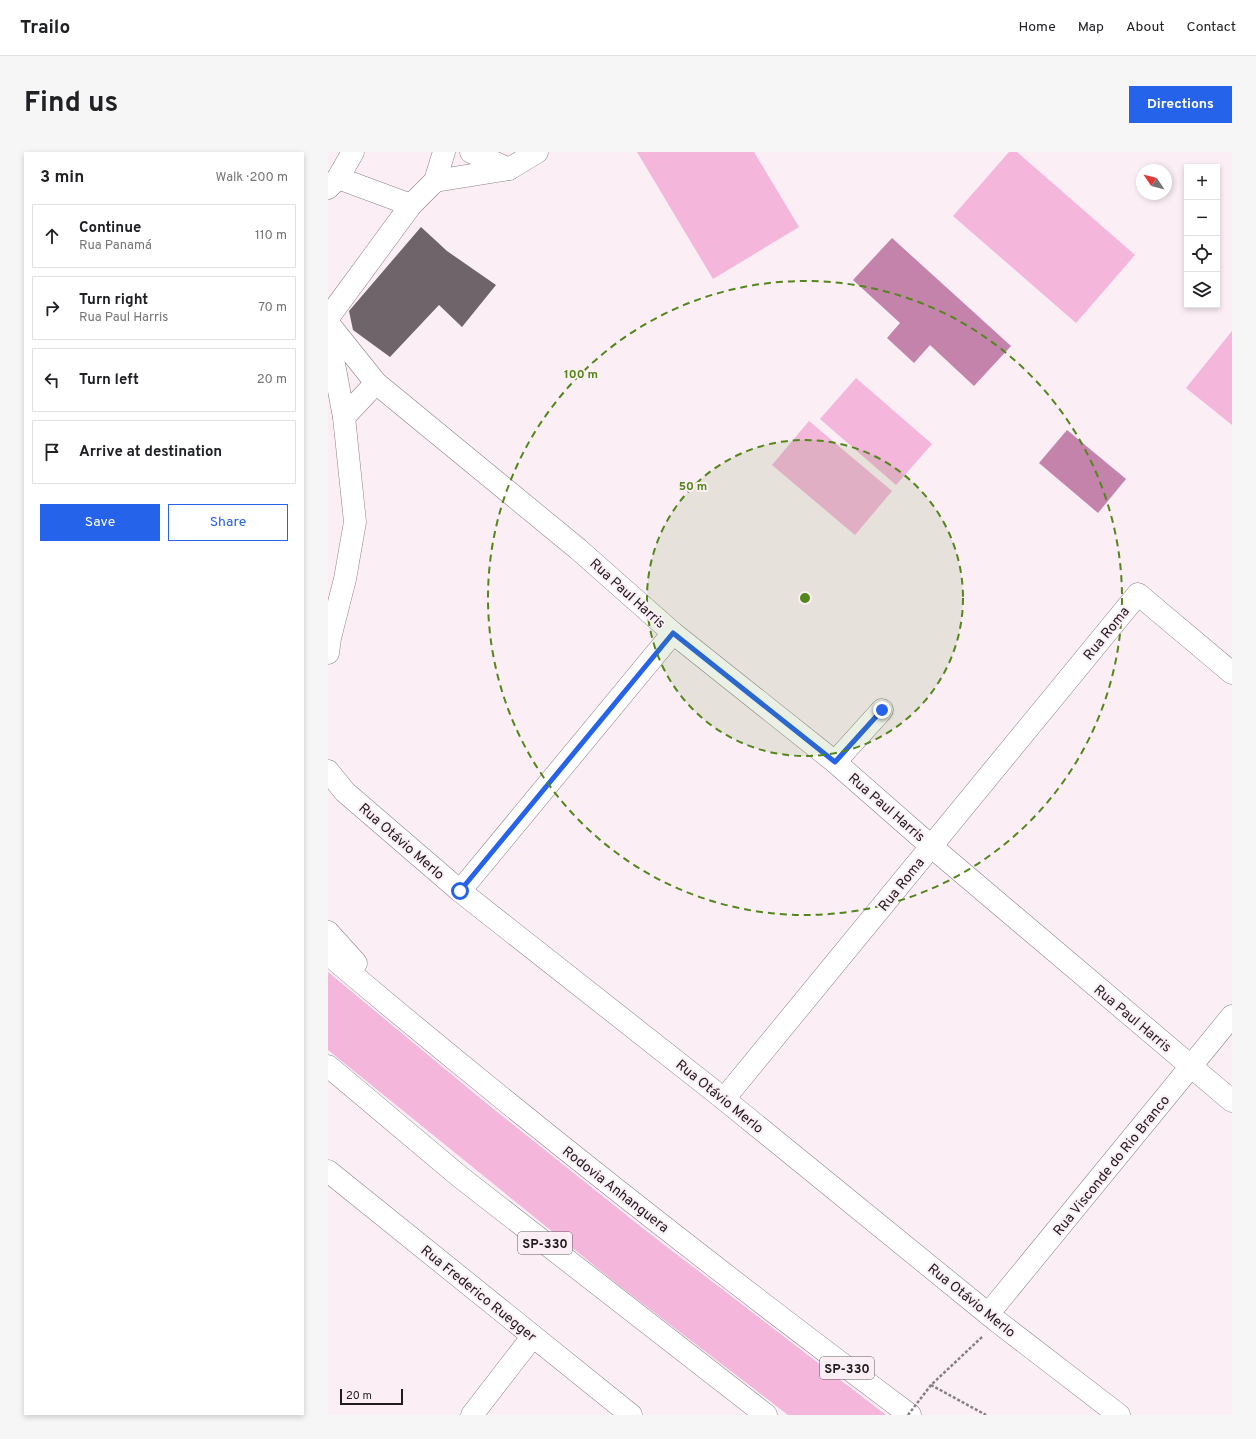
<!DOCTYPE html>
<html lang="en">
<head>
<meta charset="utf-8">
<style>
  :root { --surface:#fff; --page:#f6f6f6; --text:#202124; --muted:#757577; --line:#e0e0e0; --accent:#2563eb }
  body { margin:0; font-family:Overpass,sans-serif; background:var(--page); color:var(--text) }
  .controls { position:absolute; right:12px; top:12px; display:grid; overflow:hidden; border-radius:0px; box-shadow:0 2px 6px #0003 }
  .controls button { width:36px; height:36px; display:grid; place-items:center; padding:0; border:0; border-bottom:1px solid var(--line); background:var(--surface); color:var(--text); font:20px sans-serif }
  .compass { position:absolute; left:808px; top:12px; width:36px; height:36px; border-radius:50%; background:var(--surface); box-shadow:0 2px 6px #0003; rotate:305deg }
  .scale { position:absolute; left:12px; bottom:10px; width:63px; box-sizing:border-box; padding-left:4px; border:2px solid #201b1e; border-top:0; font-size:11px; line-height:14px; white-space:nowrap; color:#201b1e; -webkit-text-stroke:3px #fbeef5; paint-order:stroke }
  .stop { position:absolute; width:12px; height:12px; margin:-9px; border:3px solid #2563eb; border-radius:50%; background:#fff }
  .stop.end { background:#2563eb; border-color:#fff; box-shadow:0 1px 4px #0008 }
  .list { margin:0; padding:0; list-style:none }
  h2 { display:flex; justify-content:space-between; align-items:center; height:52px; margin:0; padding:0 16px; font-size:17px }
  h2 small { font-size:13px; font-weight:400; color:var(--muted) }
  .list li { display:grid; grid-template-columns:26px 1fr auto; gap:12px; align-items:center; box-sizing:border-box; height:64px; margin:0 8px 8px; padding:0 8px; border:1px solid var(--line); border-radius:0px }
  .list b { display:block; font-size:15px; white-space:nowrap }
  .list p { margin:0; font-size:13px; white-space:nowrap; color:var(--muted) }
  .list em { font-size:13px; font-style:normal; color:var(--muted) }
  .actions { display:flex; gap:8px; padding:12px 16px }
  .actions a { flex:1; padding:9px 0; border:1px solid var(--accent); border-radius:0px; text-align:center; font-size:14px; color:var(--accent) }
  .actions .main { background:var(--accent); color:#fff }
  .icon { flex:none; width:22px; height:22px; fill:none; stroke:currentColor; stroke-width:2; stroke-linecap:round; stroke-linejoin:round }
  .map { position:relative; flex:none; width:904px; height:1263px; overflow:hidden; border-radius:0px }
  header { display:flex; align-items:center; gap:24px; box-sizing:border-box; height:56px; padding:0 20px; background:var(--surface); border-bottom:1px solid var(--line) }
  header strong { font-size:19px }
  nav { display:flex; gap:22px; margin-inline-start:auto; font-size:14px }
  .intro { display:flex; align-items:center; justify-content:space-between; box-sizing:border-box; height:96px; padding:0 24px }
  h1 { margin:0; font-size:28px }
  .button { padding:10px 18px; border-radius:0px; background:var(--accent); color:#fff; font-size:14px; font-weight:700 }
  main { display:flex; gap:24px; padding:0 24px }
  aside { flex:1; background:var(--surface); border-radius:0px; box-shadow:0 2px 6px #0003 }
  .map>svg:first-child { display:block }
  .green { fill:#f4b6db }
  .water { fill:#c383ab }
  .building { fill:#6f646a }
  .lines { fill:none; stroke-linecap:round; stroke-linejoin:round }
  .minor-casing { stroke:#8c8087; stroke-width:23 }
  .major-casing { stroke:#8c8087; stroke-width:23 }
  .highway-casing { stroke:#8c8087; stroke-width:23 }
  .path { stroke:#877f84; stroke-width:2.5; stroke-dasharray:3 2; stroke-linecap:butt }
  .minor { stroke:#fff; stroke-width:22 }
  .major { stroke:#fff; stroke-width:22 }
  .highway { stroke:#fff; stroke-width:22 }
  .path-bridge { stroke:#877f84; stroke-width:2.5; stroke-dasharray:3 2; stroke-linecap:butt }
  .route { stroke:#2563eb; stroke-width:5 }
  .ring { fill:none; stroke:#53861b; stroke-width:2; stroke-dasharray:7 5 }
  .labels { text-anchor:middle; stroke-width:4; stroke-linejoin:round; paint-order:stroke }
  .shield { fill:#fbeef5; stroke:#625a5e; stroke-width:1 }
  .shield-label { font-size:13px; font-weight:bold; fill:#201b1e }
  .street-label { font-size:14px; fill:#201b1e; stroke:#fbeef5 }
  .centre { fill:#53861b; stroke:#fbeef5; stroke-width:2 }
  .ring-label { font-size:12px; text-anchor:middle; font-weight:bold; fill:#53861b; stroke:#fbeef5; stroke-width:4; stroke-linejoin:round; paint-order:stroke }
</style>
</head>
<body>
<header>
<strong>Trailo</strong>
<nav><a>Home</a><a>Map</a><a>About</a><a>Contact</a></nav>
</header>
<div class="intro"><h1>Find us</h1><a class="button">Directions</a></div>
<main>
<aside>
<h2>3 min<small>Walk · 200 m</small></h2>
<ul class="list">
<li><svg class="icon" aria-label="ahead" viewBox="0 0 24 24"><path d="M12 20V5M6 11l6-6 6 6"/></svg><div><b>Continue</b><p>Rua Panamá</p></div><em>110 m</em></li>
<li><svg class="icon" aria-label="right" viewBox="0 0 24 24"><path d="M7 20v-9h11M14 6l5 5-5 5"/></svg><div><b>Turn right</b><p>Rua Paul Harris</p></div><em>70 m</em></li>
<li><svg class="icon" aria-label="left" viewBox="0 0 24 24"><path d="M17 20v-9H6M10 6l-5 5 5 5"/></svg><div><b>Turn left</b></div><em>20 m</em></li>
<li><svg class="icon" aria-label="arrive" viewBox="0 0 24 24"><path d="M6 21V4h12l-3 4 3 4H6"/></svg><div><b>Arrive at destination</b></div></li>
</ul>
<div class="actions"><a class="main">Save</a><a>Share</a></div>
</aside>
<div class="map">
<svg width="904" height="1263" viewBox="0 0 904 1263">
  <rect width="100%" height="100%" fill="#fbeef5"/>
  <g class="green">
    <path d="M309,0H426L471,75L385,127Z"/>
    <path d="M681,0H689L807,103L748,171L625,64Z"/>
    <path d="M904,179V273L858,236Z"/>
    <path d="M528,226L604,292L568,333L492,267Z"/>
    <path d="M481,269L564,339L527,383L444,313Z"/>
    <path d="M0,820L158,951L317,1078L558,1263H460L289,1132L0,898Z"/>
  </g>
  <g class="water">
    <path d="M564,86L683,194L646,234L602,193L586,211L559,186L572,171L525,128Z"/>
    <path d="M739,278L798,327L770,361L711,311Z"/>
  </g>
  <path class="building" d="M93,75L119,99L168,133L134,175L111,153L62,205L25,178L21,159Z"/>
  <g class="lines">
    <g class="minor-casing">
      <g id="minor">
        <path d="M143,0L181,17"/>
        <path d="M10,26L83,53L107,29L116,0"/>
        <path d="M107,29L181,17L209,0"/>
        <path d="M0,166L83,53"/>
        <path d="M0,171L48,231L250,397L345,481L507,610L604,695L904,949"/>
        <path d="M0,180L16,265L27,370L17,427L2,486L0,501"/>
        <path d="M16,265L48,231"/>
        <path d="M507,610L554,558"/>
        <path d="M0,619L17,640L132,739L396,947L670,1170L791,1263"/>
        <path d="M132,739L345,481"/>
        <path d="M396,947L810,442L904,521"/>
        <path d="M0,1019L303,1263"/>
        <path d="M661,1161L904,864"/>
        <path d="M144,1263L205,1184"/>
      </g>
    </g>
    <g class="major-casing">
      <path id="major" d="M0,36L10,26L25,0"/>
    </g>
    <g class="highway-casing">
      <g id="highway">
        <path d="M0,780L28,811"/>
        <path d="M0,802C189,962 384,1115 582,1263"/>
        <path d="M0,914L131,1024L438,1263"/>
      </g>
    </g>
    <path class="path" d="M654,1185L603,1233L658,1263"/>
    <use href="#minor" class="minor"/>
    <use href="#major" class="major"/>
    <use href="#highway" class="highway"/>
    <path class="path-bridge" d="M580,1263L603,1233"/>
  </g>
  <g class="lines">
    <path class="route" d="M132,739L345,481L507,610L554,558"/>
  </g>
  <circle cx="477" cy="446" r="158" fill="#53861b" fill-opacity=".12"/>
  <g class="ring">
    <circle cx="477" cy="446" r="158"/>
    <circle cx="477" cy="446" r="317"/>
  </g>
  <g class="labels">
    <g class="shield">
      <rect x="190" y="1080" width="54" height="22" rx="3"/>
      <rect x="492" y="1205" width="54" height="22" rx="3"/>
    </g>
    <g class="shield-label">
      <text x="217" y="1096">SP-330</text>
      <text x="519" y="1221">SP-330</text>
    </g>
    <g class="street-label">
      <text transform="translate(300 441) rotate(42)" y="5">Rua Paul Harris</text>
      <text transform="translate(778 481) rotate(-51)" y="5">Rua Roma</text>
      <text transform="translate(559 655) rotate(41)" y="5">Rua Paul Harris</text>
      <text transform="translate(74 689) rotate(41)" y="5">Rua Otávio Merlo</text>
      <text transform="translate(573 732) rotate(-51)" y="5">Rua Roma</text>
      <text transform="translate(805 866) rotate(40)" y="5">Rua Paul Harris</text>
      <text transform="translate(392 944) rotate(39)" y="5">Rua Otávio Merlo</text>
      <text transform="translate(783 1013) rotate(-51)" y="5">Rua Visconde do Rio Branco</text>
      <text transform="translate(288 1037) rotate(38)" y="5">Rodovia Anhanguera</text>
      <text transform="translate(151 1141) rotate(39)" y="5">Rua Frederico Ruegger</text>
      <text transform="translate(644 1148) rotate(39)" y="5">Rua Otávio Merlo</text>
    </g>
  </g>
  <circle cx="477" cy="446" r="6" class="centre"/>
  <g class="ring-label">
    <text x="253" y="226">100 m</text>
    <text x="365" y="338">50 m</text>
  </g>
</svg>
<div class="controls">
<button>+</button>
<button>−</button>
<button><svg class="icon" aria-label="locate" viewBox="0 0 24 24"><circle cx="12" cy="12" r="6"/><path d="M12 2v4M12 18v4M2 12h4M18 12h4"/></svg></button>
<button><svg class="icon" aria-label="layers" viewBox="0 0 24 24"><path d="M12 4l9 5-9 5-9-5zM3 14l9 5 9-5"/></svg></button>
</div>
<svg class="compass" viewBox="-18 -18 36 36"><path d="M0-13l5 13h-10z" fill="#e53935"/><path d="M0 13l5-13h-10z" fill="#757577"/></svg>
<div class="scale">20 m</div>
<div class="stop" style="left:132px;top:739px"></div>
<div class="stop end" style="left:554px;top:558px"></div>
</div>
</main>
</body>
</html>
